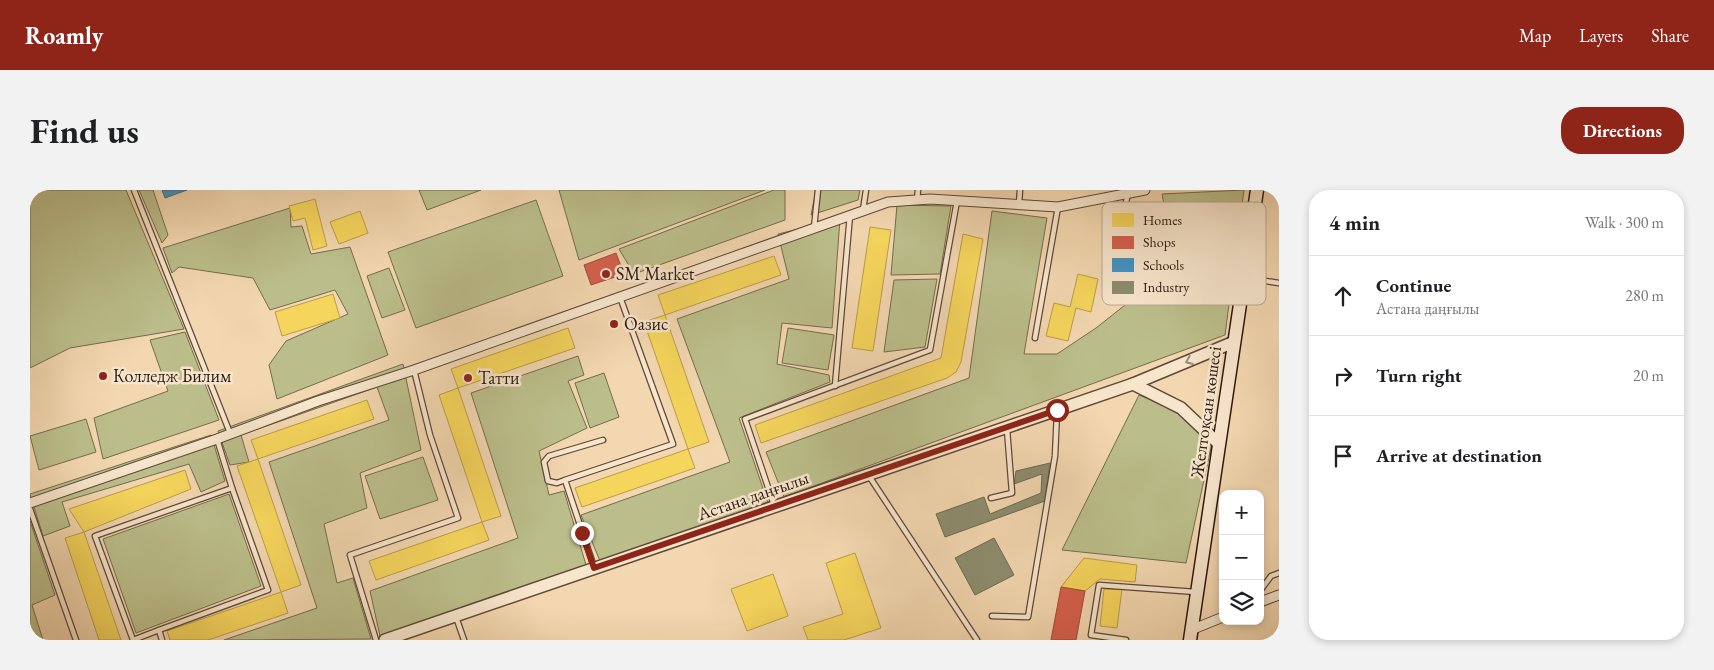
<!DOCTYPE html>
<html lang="en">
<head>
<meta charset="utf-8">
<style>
  :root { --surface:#fff; --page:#f2f2f2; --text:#202124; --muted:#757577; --line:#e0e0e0; --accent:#8f2418 }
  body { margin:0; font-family:"EB Garamond",serif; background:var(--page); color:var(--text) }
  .controls { position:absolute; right:15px; bottom:15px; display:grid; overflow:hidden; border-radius:10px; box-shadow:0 2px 8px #0003 }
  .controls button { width:45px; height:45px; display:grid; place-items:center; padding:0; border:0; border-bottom:1px solid var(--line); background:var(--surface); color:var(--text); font:25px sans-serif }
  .stop { position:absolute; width:15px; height:15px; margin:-11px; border:4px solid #8f2418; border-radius:50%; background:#fff }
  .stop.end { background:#8f2418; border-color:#fff; box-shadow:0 1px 5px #0008 }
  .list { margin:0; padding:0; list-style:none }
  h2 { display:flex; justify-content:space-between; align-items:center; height:65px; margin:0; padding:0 20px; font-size:21px }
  h2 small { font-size:16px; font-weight:400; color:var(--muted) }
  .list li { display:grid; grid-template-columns:32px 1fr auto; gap:15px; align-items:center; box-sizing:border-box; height:80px; padding:0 20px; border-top:1px solid var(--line) }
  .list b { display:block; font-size:19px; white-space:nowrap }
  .list p { margin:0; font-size:16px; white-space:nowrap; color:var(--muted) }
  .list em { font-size:16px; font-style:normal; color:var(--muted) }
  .icon { flex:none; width:28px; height:28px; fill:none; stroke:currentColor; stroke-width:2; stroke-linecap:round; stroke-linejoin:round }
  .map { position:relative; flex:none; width:1249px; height:450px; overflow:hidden; border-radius:20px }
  header { display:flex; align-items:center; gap:30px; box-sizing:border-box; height:70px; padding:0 25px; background:var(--accent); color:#fff }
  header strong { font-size:24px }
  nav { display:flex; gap:28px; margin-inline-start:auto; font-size:18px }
  .intro { display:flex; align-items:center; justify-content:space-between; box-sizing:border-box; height:120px; padding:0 30px }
  h1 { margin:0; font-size:35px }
  .button { padding:12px 22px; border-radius:20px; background:var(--accent); color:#fff; font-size:18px; font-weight:700 }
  main { display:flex; gap:30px; padding:0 30px }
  aside { flex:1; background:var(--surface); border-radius:20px; box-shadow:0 2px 8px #0003 }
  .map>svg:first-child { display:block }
  .green { fill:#bbbe8b; stroke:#746c4e }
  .homes { fill:#f6d55c; stroke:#b99d46 }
  .shops { fill:#d6604d; stroke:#a34b3b }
  .schools { fill:#4393c3; stroke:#3c6e8e }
  .industry { fill:#8c8c6e; stroke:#6f6a52 }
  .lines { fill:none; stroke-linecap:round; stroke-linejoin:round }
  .service-casing { stroke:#5e4839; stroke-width:7 }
  .minor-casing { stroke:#5e4839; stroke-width:11 }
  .tertiary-casing { stroke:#5e4839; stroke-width:14 }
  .secondary-casing { stroke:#2c1911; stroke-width:15 }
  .service { stroke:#f7e5cc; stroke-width:4.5 }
  .minor { stroke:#f7e5cc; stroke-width:9 }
  .tertiary { stroke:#f7e5cc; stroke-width:11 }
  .secondary { stroke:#f7e5cc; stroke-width:12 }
  .oneway { stroke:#9c8978 }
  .route { stroke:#8f2418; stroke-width:6 }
  .poi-dot { fill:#8f2418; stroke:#f7e5cc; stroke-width:2 }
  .labels { text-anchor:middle; stroke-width:5; stroke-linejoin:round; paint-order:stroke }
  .poi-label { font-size:18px; fill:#2c1911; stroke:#f7e5cc; text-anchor:start }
  .street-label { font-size:18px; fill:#2c1911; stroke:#f7e5cc }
  .key { fill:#f7e5cc; stroke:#baa894; stroke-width:1 }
  .key-label { font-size:14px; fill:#2c1911 }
</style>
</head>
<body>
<header>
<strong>Roamly</strong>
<nav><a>Map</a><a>Layers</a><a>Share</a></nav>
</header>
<div class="intro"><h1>Find us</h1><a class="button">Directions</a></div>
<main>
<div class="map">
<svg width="1249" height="450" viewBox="0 0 1249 450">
  <rect width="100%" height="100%" fill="#f3d7b0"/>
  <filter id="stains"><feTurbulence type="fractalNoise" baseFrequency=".004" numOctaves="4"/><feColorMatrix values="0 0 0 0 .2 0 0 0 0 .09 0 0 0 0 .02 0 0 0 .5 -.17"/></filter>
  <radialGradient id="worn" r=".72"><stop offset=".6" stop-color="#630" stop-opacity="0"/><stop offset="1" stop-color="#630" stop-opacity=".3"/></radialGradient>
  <g class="green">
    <path d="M0,0H96L154,139L40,158L0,178Z"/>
    <path d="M109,0H123L138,45L132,53Z"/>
    <path d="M389,0H451L397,20Z"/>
    <path d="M529,0H735L549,70Z"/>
    <path d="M744,0H755V30L604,84L589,59Z"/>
    <path d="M786,0H830L828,10L781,25Z"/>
    <path d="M1214,0L1195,145L754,307L736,262L939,188L962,21L1017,28L994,164H1027L1066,138L1128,89L1141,51L1132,4Z"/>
    <path d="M506,10L533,86L386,138L358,62Z"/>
    <path d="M867,15L921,16L910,84L861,85Z"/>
    <path d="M260,18L261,37L272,36L281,64L320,57L358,165L247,209L239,175L256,151L318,124L305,100L240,120L223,88L149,77L142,83L133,58Z"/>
    <path d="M810,29L802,138L752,133L747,174L799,185L800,192L709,228L738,313L570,371L551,325L700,272L647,129L759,89L748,44Z"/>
    <path d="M359,78L375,120L352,128L337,86Z"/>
    <path d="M907,89L895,157L854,162L864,90Z"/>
    <path d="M758,138L804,145L798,180L752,173Z"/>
    <path d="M155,142L189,230L73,269L64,228L138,201L120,150Z"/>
    <path d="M548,166L554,185L538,191L557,238L509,261L519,305L534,301L556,375L350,446L340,401L488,348L441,203Z"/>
    <path d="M373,174L391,260L330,283L337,318L294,334L307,393L323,388L341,449L194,450L287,418L239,272L359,230L347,197L211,245L219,272L200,275L188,241Z"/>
    <path d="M574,183L589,227L560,238L545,193Z"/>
    <path d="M1109,205L1149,222L1182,253L1156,373L1032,360Z"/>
    <path d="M56,229L66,262L9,280L0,246Z"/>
    <path d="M181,245L195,291L171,302L159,274L32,312L40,336L13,346L0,304Z"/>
    <path d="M393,267L408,310L350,329L335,286Z"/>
    <path d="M199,304L231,396L106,443L73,349Z"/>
    <path d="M0,331L25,405L2,415L13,450H0Z"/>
  </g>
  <g class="homes">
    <path d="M285,9L297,56L283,60L275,28L263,31L259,16Z"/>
    <path d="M330,21L338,43L309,54L300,32Z"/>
    <path d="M840,37L861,40L843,161L822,158Z"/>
    <path d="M933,44L953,49L931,172L926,182L917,188L731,253L725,235L911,168Z"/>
    <path d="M744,66L751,85L635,125L628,105Z"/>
    <path d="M1048,84L1068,89L1061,122L1046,118L1038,151L1016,146L1024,113L1040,117Z"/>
    <path d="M303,104L310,128L252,146L245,122Z"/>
    <path d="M635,125L679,252L658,259L614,132Z"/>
    <path d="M538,138L545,158L428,198L421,179Z"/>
    <path d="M428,198L471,326L452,332L409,205Z"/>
    <path d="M337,210L344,229L228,269L221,250Z"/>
    <path d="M658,259L665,278L552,317L545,298Z"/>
    <path d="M228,269L271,395L251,402L207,276Z"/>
    <path d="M155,280L161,299L54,342L39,319Z"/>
    <path d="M452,332L459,350L346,390L339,371Z"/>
    <path d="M54,342L91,450H69L35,348Z"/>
    <path d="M825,363L851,438L814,450H778L773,437L813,424L796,373Z"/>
    <path d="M1054,368L1107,375L1105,392L1070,389L1055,401L1031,397Z"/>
    <path d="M743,384L758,426L717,441L701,399Z"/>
    <path d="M1074,399H1092L1087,438L1070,436Z"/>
    <path d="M251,402L258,423L178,450H140L137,441Z"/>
  </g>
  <g class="shops">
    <path d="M586,63L594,84L561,95L554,75Z"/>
    <path d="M1031,397L1055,401L1046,450H1021Z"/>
  </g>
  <path class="schools" d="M132,0H157L135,8Z"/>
  <g class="industry">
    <path d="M1020,273L1015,311L915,347L906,324L954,307L960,324L1011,303L1012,284L984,294L986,281Z"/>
    <path d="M964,348L984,385L945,405L925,368Z"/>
  </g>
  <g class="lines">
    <g class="service-casing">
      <g id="service">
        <path d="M104,0L200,243"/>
        <path d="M887,10L888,0"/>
        <path d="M989,14L990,0"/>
        <path d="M833,20L836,0"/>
        <path d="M784,38L788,0"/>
        <path d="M1082,79L1098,3"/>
        <path d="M1216,88L1249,93"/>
        <path d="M1005,148L1028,17"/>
        <path d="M805,196L820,25"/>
        <path d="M839,286L947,450"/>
        <path d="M535,290L527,293L518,291L514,272L519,266L573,250"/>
        <path d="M961,308L982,303L977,239"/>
        <path d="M744,315L715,229L900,160L927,11"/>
        <path d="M0,319L46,450"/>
        <path d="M564,377L535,290L643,254L590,107"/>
        <path d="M1230,401L1241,386L1249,383"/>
        <path d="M962,426L998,427L1025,266L1027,222"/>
        <path d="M426,427L434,450"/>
        <path d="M129,440L238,400L202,298"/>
        <path d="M132,450L129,440L103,450L65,346L202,298L187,249"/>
        <path d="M346,450L320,365L428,328L400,245L384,180"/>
        <path d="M1096,450L1061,445L1069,395L1166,402"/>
      </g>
    </g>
    <g class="minor-casing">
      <g id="minor">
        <path d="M0,313L187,249L288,211L384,180L858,12L900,9L1028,17L1115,0"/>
        <path d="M1230,412L1249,405"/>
        <path d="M1161,440L1193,427"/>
      </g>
    </g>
    <g class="tertiary-casing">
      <g id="tertiary">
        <path d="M1103,194L1151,218L1189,254"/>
        <path d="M355,450L1103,194L1204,152"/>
      </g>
    </g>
    <g class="secondary-casing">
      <path id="secondary" d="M1160,450L1227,0"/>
    </g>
    <use href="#service" class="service"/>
    <use href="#minor" class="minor"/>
    <use href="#tertiary" class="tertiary"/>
    <use href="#secondary" class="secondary"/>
  </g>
  <defs><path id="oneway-chevron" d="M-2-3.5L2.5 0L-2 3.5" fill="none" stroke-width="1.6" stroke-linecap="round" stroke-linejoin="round" transform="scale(1.25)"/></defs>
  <use class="oneway" href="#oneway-chevron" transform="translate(1159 171) rotate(157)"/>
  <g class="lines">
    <path class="route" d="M552,343L564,378L1027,220"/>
  </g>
  <g class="poi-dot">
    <circle cx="576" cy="84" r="5"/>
    <circle cx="584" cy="134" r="5"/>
    <circle cx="73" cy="186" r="5"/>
    <circle cx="438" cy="188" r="5"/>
  </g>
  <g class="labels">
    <g class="poi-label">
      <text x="586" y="90">SM Market</text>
      <text x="594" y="140">Оазис</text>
      <text x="83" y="192">Колледж Билим</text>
      <text x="448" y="194">Татти</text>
    </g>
    <g class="street-label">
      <text transform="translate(1176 222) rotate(-82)" y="6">Желтоқсан көшесі</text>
      <text transform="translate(723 306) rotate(-19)" y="6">Астана даңғылы</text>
    </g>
  </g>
  <rect x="1072" y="12" width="164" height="103" rx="8" class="key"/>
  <rect x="1082" y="23" width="22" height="14" fill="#f6d55c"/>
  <rect x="1082" y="46" width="22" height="13" fill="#d6604d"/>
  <rect x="1082" y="68" width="22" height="14" fill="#4393c3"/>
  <rect x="1082" y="91" width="22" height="13" fill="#8c8c6e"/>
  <g class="key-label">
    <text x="1113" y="35">Homes</text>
    <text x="1113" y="57">Shops</text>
    <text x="1113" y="80">Schools</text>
    <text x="1113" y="102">Industry</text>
  </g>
  <rect width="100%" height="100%" filter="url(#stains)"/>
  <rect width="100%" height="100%" fill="url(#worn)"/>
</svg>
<div class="controls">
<button>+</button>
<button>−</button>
<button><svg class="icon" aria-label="layers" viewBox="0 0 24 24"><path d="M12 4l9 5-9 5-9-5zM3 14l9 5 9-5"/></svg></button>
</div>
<div class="stop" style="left:1027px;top:220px"></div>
<div class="stop end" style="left:552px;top:343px"></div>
</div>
<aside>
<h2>4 min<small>Walk · 300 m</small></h2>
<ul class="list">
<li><svg class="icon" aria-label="ahead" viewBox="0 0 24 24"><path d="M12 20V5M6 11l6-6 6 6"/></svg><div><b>Continue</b><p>Астана даңғылы</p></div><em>280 m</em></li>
<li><svg class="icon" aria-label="right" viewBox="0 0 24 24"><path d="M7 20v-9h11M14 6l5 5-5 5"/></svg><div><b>Turn right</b></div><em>20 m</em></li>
<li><svg class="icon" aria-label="arrive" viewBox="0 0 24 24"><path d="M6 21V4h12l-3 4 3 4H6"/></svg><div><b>Arrive at destination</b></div></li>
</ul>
</aside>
</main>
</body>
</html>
